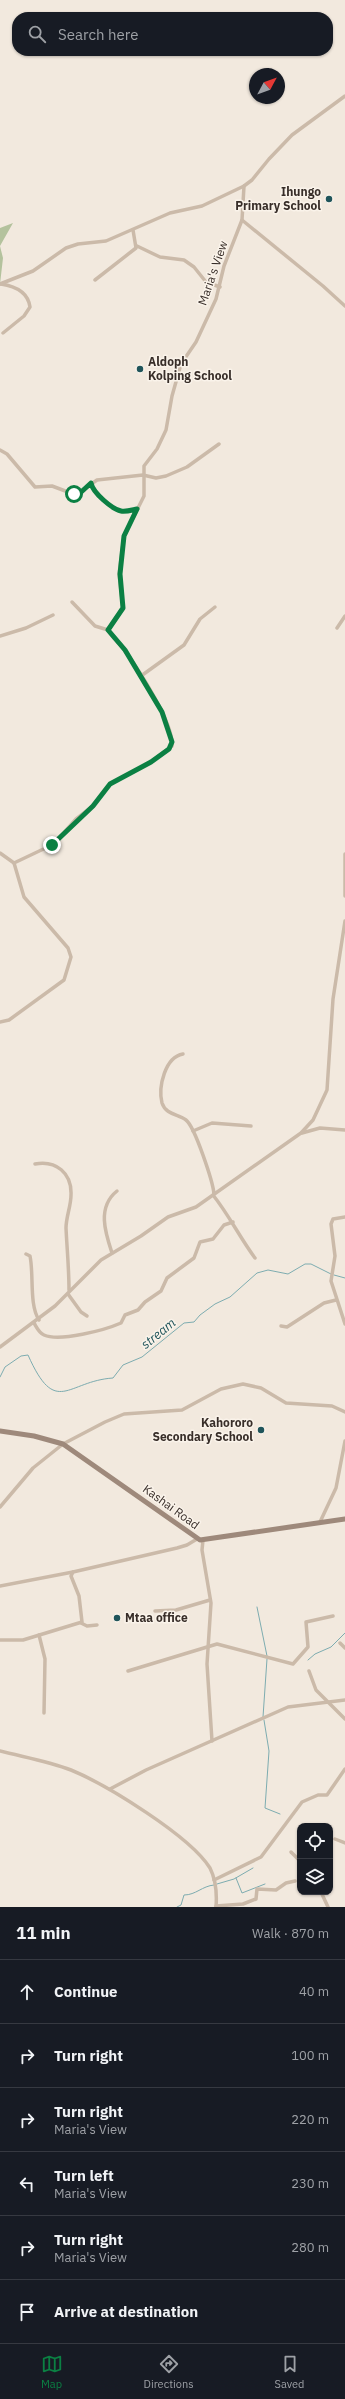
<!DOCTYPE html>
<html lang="en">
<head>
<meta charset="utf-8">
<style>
  :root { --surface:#171b24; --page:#242831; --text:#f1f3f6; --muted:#9ea1a6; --line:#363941; --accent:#0b8043 }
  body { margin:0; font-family:"IBM Plex Sans",sans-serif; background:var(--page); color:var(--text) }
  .controls { position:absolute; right:12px; bottom:12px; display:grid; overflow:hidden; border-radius:8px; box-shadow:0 1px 3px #0004 }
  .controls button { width:36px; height:36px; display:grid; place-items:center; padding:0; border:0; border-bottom:1px solid var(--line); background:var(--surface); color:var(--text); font:20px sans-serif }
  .compass { position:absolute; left:249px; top:68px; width:36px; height:36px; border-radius:50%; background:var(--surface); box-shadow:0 1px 3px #0004; rotate:49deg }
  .stop { position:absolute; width:12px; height:12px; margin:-9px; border:3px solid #0b8043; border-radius:50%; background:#fff }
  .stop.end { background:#0b8043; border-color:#fff; box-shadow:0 1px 4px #0008 }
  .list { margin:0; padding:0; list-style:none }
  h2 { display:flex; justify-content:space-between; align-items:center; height:52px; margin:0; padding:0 16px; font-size:17px }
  h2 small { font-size:13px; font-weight:400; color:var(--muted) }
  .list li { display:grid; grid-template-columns:26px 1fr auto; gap:12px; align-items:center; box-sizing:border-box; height:64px; padding:0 16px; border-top:1px solid var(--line) }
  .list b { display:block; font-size:15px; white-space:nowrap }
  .list p { margin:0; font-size:13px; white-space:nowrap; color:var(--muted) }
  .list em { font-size:13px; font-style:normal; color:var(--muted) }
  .icon { flex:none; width:22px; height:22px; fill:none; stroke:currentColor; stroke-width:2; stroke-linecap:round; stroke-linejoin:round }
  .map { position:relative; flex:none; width:345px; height:1907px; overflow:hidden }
  .search { position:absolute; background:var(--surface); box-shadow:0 1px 3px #0004; left:12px; right:12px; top:12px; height:44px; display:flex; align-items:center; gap:10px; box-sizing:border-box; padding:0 14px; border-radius:16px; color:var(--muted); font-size:15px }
  .sheet { height:436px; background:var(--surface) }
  nav { display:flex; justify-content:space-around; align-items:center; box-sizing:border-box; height:56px; border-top:1px solid var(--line); background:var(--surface); font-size:11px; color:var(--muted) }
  nav a { display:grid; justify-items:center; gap:2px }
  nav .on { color:var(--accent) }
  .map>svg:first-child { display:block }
  .green { fill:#b4c29d }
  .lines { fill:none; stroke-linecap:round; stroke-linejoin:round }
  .stream { stroke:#7dacb0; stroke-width:1 }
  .street { stroke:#cbbaa9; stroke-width:3.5 }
  .secondary { stroke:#9e897b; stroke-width:5 }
  .route { stroke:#0b8043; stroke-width:5 }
  .poi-dot { fill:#1f545a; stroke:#faf3ea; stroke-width:1.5 }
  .labels { text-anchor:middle; stroke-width:3; stroke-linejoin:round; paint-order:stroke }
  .poi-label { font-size:12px; font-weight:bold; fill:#382e29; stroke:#faf3ea; text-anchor:end }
  .street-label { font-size:12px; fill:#382e29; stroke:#faf3ea }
  .water-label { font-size:13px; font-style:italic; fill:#1f545a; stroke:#faf3ea }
</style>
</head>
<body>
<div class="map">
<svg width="345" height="1907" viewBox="0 0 345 1907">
  <rect width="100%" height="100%" fill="#f2e9de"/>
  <path class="green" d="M13,223L0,246L3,258L0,284V228Z"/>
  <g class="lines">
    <g class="stream">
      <path d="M334,1275L345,1278"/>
      <path d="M0,1377L5,1367L21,1356L28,1355C56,1418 67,1381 113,1378L123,1365L142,1357L184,1323L194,1322L200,1315L215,1304L230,1297L257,1273L268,1270L288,1274L305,1264H311L331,1274"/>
      <path d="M257,1607L267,1656"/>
      <path d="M308,1660L315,1654L331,1647L345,1633"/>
      <path d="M263,1717L267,1659"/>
      <path d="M264,1720L269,1751L265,1808L280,1814"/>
      <path d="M236,1878L242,1893L265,1884"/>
      <path d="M217,1884L234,1879L253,1868"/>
      <path d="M177,1907L181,1905L184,1895C196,1895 202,1886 214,1885"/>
    </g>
    <g class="street">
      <path d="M242,220L323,286L345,306"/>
      <path d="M137,246L160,257L184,260L194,267L206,282L220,287"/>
      <path d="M95,280L136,248L133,230"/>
      <path d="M0,284L33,271L66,248L78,244L106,241L170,213L202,206L244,186L252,180L269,159L292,135L345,96"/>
      <path d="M1,284C14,286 28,292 30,307L24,316L3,333"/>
      <path d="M0,450L7,454L35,487L52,486L76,495L97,480L143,475L156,478L166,476L187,467L219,444"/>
      <path d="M91,483C93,493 112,509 121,511C126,512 132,510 137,509"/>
      <path d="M72,602L95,626L108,630"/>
      <path d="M337,628L345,616"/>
      <path d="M0,636L26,628L53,615"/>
      <path d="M141,676L184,645L200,619L215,607"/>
      <path d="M0,853L14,863L54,844L76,819L93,806L110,784L151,762L172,746C174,724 139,670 125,651C120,643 112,638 108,630L123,608L119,574L124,536L144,496V466L157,449L166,430L172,396L181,364L196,342L216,299L224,266L242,220L244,186"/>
      <path d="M345,854V896"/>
      <path d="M0,1022L9,1020L64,980L71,957L68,948L24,897L14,863"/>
      <path d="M183,1054C165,1057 158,1087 162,1103C166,1115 178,1114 186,1120C195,1127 213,1182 214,1194"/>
      <path d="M193,1131L212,1123L251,1126"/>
      <path d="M302,1133L320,1128L345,1130"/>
      <path d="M35,1164C56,1160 72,1173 71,1195C71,1206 66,1217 66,1228C67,1249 69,1269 69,1290"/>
      <path d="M213,1195C229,1215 240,1238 255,1258"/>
      <path d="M345,1217L333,1219L331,1224L335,1256L331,1281L345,1324"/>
      <path d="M112,1253C105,1232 97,1207 117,1191"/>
      <path d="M26,1254L30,1256C34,1275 29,1305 39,1320"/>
      <path d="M68,1294L81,1312L87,1316"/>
      <path d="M34,1323C37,1328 39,1333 44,1335C60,1342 105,1330 121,1323L125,1315L138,1310L145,1302L161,1291L167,1278L194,1258L200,1242L213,1239L224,1225L233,1222"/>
      <path d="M281,1326L287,1327L324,1303L336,1300"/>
      <path d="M0,1347L55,1306L101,1260L141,1236L168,1217L196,1207L301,1133L313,1120L327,1090L333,999L345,921"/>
      <path d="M0,1507L33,1468L63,1444L105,1422L124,1414L182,1410L221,1389L243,1384L261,1388L286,1403L332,1406L345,1412"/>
      <path d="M320,1522L336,1488L345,1441"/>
      <path d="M203,1540L202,1550L211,1603L207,1664L212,1741"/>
      <path d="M0,1586L73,1572"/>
      <path d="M155,1611L176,1610L210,1600"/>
      <path d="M81,1623L87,1626L97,1625"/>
      <path d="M39,1635L45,1659L44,1713"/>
      <path d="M0,1640H23L82,1622L79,1596L71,1576L73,1572L177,1548L187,1545L197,1539"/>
      <path d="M340,1643L345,1648"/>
      <path d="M128,1671L217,1644L293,1664L308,1647L306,1622L333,1616"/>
      <path d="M309,1671L316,1690L345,1719"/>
      <path d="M0,1751C23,1757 48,1761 71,1770C107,1785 190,1836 210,1868C216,1880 217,1894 216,1907"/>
      <path d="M110,1789L146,1770L288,1707L345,1700"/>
      <path d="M335,1839L345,1843"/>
      <path d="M291,1852L300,1861"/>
      <path d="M214,1880L261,1857L302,1802L318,1795H327L345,1769"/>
      <path d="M321,1892L328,1907"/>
      <path d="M216,1906L243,1904L256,1899L257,1889L276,1890L286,1883L295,1881"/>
    </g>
    <path class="secondary" d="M0,1431L34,1436L63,1444L200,1540L345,1519"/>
  </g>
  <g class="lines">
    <path class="route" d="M52,845L93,806L110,784L151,762L169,749L172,742L162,712L125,650L108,630L123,608L120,574L124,536L137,509C132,510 126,512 121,511C112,509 93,493 91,483L79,494H74"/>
  </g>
  <g class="poi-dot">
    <circle cx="329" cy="199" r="4"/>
    <circle cx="140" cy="369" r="4"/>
    <circle cx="261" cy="1430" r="4"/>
    <circle cx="117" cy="1618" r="4"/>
  </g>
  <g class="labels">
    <g class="poi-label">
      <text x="321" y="196">Ihungo<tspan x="321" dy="14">Primary School</tspan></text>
      <text x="148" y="366" text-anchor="start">Aldoph<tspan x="148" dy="14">Kolping School</tspan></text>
      <text x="253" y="1427">Kahororo<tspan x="253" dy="14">Secondary School</tspan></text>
      <text x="125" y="1622" text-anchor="start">Mtaa office</text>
    </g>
    <g class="street-label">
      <text transform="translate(213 273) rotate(-71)" y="4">Maria's View</text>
      <text transform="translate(171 1507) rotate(36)" y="4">Kashai Road</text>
    </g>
    <g class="water-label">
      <text transform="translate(158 1333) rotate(-39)" y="5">stream</text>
    </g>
  </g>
</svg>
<div class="controls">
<button><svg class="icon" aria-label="locate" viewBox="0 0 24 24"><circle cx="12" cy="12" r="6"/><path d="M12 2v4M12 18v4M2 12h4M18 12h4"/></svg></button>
<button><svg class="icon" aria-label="layers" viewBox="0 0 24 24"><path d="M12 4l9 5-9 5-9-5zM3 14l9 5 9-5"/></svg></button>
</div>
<svg class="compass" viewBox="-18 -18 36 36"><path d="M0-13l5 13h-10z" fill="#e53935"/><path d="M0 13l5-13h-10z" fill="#9ea1a6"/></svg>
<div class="stop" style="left:74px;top:494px"></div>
<div class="stop end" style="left:52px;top:845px"></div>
<div class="search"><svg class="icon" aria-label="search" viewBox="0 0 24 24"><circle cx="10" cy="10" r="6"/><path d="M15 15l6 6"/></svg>Search here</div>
</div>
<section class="sheet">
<h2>11 min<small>Walk · 870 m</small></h2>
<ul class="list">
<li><svg class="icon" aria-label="ahead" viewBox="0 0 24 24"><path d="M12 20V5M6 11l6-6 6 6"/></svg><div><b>Continue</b></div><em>40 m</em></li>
<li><svg class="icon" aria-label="right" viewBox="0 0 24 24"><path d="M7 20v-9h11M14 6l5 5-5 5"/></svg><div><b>Turn right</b></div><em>100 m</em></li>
<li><svg class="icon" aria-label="right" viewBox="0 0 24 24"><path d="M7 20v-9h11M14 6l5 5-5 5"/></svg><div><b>Turn right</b><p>Maria's View</p></div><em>220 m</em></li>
<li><svg class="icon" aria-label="left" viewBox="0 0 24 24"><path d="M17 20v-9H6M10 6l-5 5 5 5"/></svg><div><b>Turn left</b><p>Maria's View</p></div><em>230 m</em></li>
<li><svg class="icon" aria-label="right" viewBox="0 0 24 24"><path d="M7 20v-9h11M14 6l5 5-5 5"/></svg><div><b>Turn right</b><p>Maria's View</p></div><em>280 m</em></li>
<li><svg class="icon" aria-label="arrive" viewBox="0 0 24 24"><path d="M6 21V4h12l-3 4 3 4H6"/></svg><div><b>Arrive at destination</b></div></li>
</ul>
</section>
<nav>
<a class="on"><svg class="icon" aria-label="map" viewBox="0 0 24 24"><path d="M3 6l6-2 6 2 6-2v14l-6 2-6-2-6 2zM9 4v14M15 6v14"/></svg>Map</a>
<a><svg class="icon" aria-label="directions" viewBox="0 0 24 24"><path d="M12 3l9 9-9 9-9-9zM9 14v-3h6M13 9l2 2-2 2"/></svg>Directions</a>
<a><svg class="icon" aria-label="saved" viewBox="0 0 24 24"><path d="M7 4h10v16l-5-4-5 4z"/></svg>Saved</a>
</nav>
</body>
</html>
